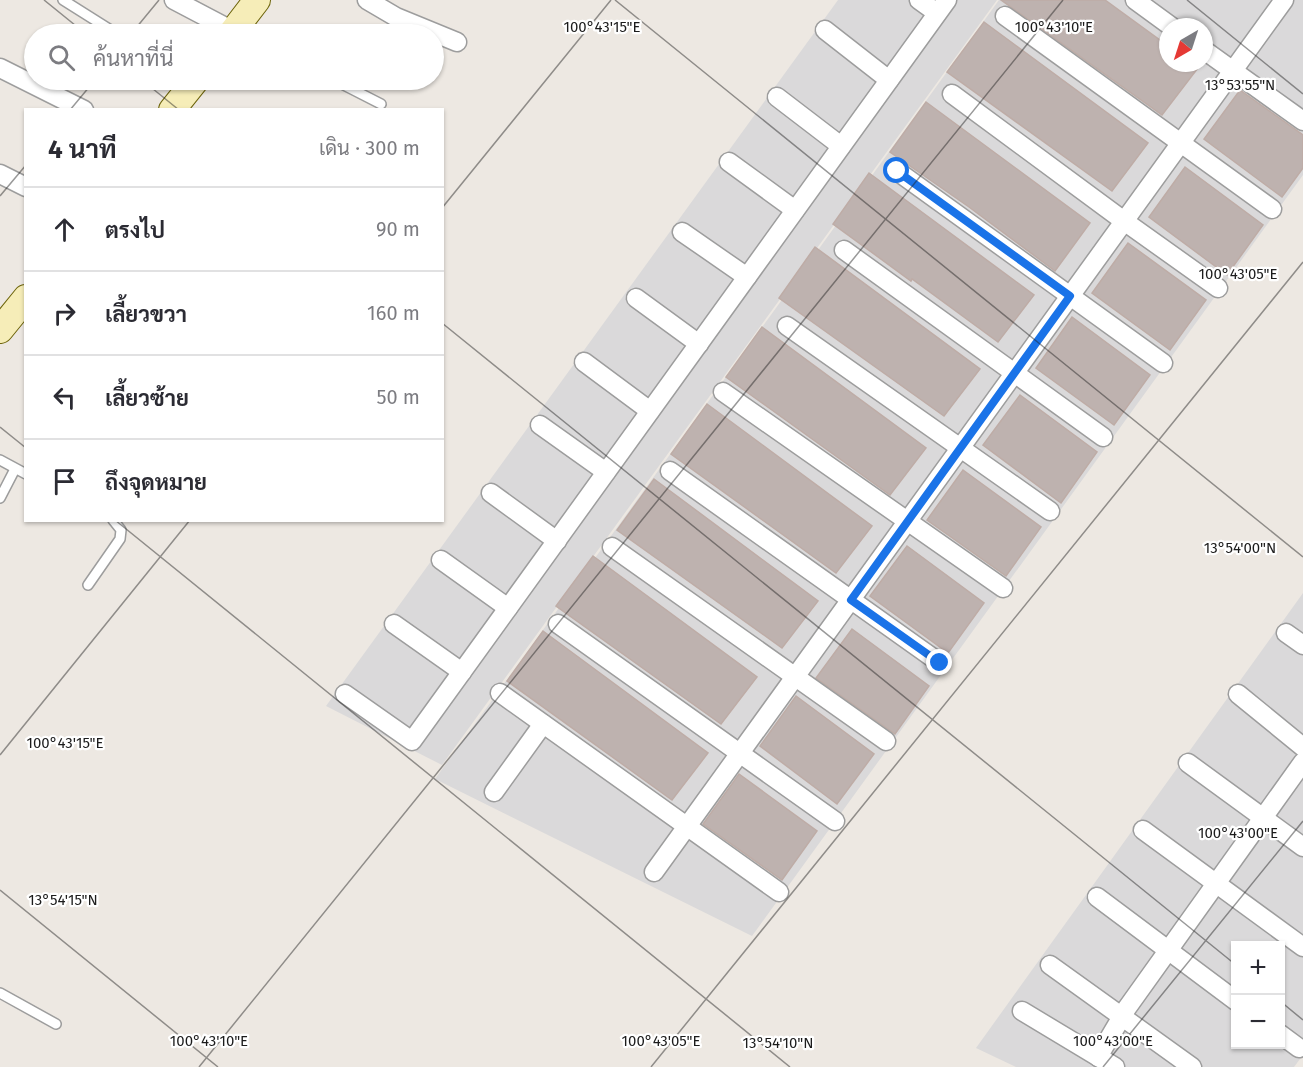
<!DOCTYPE html>
<html lang="th">
<head>
<meta charset="utf-8">
<style>
  :root { --surface:#fff; --page:#f2f2f3; --text:#2b2b33; --muted:#7c7c81; --line:#e1e1e2 }
  body { margin:0; font-family:"Fira Sans",Sarabun,sans-serif; background:var(--page); color:var(--text) }
  .controls { position:absolute; right:18px; bottom:18px; display:grid; overflow:hidden; border-radius:0px; box-shadow:0 2px 4px #0004 }
  .controls button { width:54px; height:54px; display:grid; place-items:center; padding:0; border:0; border-bottom:2px solid var(--line); background:var(--surface); color:var(--text); font:30px sans-serif }
  .compass { position:absolute; left:1159px; top:18px; width:54px; height:54px; border-radius:50%; background:var(--surface); box-shadow:0 2px 4px #0004; rotate:219deg }
  .stop { position:absolute; width:18px; height:18px; margin:-14px; border:4px solid #1a73e8; border-radius:50%; background:#fff }
  .stop.end { background:#1a73e8; border-color:#fff; box-shadow:0 2px 6px #0008 }
  .list { margin:0; padding:0; list-style:none }
  h2 { display:flex; justify-content:space-between; align-items:center; height:78px; margin:0; padding:0 24px; font-size:26px }
  h2 small { font-size:20px; font-weight:400; color:var(--muted) }
  .list li { display:grid; grid-template-columns:39px 1fr auto; gap:18px; align-items:center; box-sizing:border-box; height:84px; padding:0 24px; border-top:2px solid var(--line) }
  .list b { display:block; font-size:22px; white-space:nowrap }
  .list em { font-size:20px; font-style:normal; color:var(--muted) }
  .icon { flex:none; width:33px; height:33px; fill:none; stroke:currentColor; stroke-width:2; stroke-linecap:round; stroke-linejoin:round }
  .map { position:relative; flex:none; width:1303px; height:1067px; overflow:hidden }
  .search { position:absolute; background:var(--surface); box-shadow:0 2px 4px #0004; left:24px; top:24px; width:420px; height:66px; display:flex; align-items:center; gap:15px; box-sizing:border-box; padding:0 21px; border-radius:33px; color:var(--muted); font-size:22px }
  .panel { position:absolute; background:var(--surface); box-shadow:0 2px 4px #0004; left:24px; top:108px; width:420px; height:414px; border-radius:0px }
  .map>svg:first-child { display:block }
  .residential { fill:#dad9da; fill-rule:evenodd }
  .building { fill:#beb2af; stroke:#beaca6; stroke-width:1.5 }
  .lines { fill:none; stroke-linecap:round; stroke-linejoin:round }
  .lane-casing { stroke:#9d9d9d; stroke-width:12 }
  .street-casing { stroke:#9d9d9d; stroke-width:21 }
  .secondary-casing { stroke:#6d640a; stroke-width:28 }
  .lane { stroke:#fff; stroke-width:9 }
  .street { stroke:#fff; stroke-width:18 }
  .secondary { stroke:#f6edb8; stroke-width:26 }
  .route { stroke:#1a73e8; stroke-width:8 }
  .ticks { fill:none; stroke:#1c1c1c; stroke-width:1.5; stroke-opacity:0.45 }
  .ticks-label { font-size:15px; text-anchor:middle; fill:#1c1c1c; stroke:#fff; stroke-width:4.5; stroke-linejoin:round; paint-order:stroke }
</style>
</head>
<body>
<div class="map">
<svg width="1303" height="1067" viewBox="0 0 1303 1067">
  <rect width="100%" height="100%" fill="#ede8e2"/>
  <g class="residential">
    <path d="M838,0H997L442,765L326,706Z"/>
    <path d="M999,0H1303V175L752,936L435,779ZM1168,27H1204V63H1168Z"/>
    <path d="M1303,593V1055L1294,1067H1016L976,1048ZM1236,946H1280V1044H1236Z"/>
  </g>
  <g class="building">
    <path d="M1001,0H1105L1168,46V63H1191L1198,68L1162,115Z"/>
    <path d="M984,22L1148,143L1112,191L947,72Z"/>
    <path d="M1240,90L1303,135V168L1282,197L1204,139Z"/>
    <path d="M926,102L1090,223L1055,271L969,207L890,152Z"/>
    <path d="M1185,167L1263,225L1227,275L1149,217Z"/>
    <path d="M869,173L1034,295L998,342L912,279L911,281L833,224Z"/>
    <path d="M1128,243L1206,300L1170,350L1092,293Z"/>
    <path d="M815,247L980,369L944,416L779,298Z"/>
    <path d="M1072,317L1150,375L1114,425L1036,368Z"/>
    <path d="M762,327L926,448L890,495L726,377Z"/>
    <path d="M1020,395L1097,452L1061,503L983,445Z"/>
    <path d="M707,404L872,526L836,573L671,454Z"/>
    <path d="M963,470L1041,527L1006,576L927,520Z"/>
    <path d="M654,479L818,601L782,648L617,530Z"/>
    <path d="M907,546L984,603L948,653L870,596Z"/>
    <path d="M593,556L757,677L721,724L556,606Z"/>
    <path d="M852,629L929,686L895,734L816,678Z"/>
    <path d="M543,631L708,753L672,800L507,681Z"/>
    <path d="M796,696L874,754L837,804L760,746Z"/>
    <path d="M739,774L817,831L782,880L703,824Z"/>
  </g>
  <g class="lines">
    <g class="lane-casing">
      <g id="lane">
        <path d="M63,0L117,34"/>
        <path d="M240,26L257,34"/>
        <path d="M334,80L381,104"/>
        <path d="M0,460L26,474"/>
        <path d="M0,498L15,469"/>
        <path d="M88,585L120,539L121,530L113,520"/>
        <path d="M0,993L56,1024"/>
      </g>
    </g>
    <g class="street-casing">
      <g id="street">
        <path d="M174,0L233,31"/>
        <path d="M367,0L396,17L457,42"/>
        <path d="M919,0L937,13"/>
        <path d="M1135,0L1172,27"/>
        <path d="M1005,16L1272,209"/>
        <path d="M825,30L889,80"/>
        <path d="M1204,50L1303,121"/>
        <path d="M0,68L84,110"/>
        <path d="M952,94L1124,221L1218,288"/>
        <path d="M777,97L841,146"/>
        <path d="M729,162L795,210"/>
        <path d="M897,171L1163,363"/>
        <path d="M0,174L26,187"/>
        <path d="M682,232L747,277"/>
        <path d="M844,250L1103,437"/>
        <path d="M636,298L699,344"/>
        <path d="M787,326L1050,511"/>
        <path d="M584,362L650,411"/>
        <path d="M723,392L1003,588"/>
        <path d="M540,425L606,472"/>
        <path d="M670,471L940,663"/>
        <path d="M491,493L557,541"/>
        <path d="M612,547L886,741"/>
        <path d="M441,560L508,608"/>
        <path d="M394,624L462,672"/>
        <path d="M558,624L835,821"/>
        <path d="M1286,633L1303,645"/>
        <path d="M500,693L779,892"/>
        <path d="M345,694L412,741L947,0"/>
        <path d="M1238,694L1303,747"/>
        <path d="M1188,763L1303,847"/>
        <path d="M494,792L543,724"/>
        <path d="M1143,830L1303,947"/>
        <path d="M654,872L1284,0"/>
        <path d="M1097,897L1236,1001"/>
        <path d="M1050,965L1192,1067"/>
        <path d="M1022,1011L1115,1067"/>
        <path d="M1280,1034L1299,1048"/>
        <path d="M1098,1057L1127,1008L1303,762"/>
      </g>
    </g>
    <g class="secondary-casing">
      <g id="secondary">
        <path d="M231,34L257,0"/>
        <path d="M172,110L196,80"/>
        <path d="M0,330L26,298"/>
      </g>
    </g>
    <use href="#lane" class="lane"/>
    <use href="#street" class="street"/>
    <use href="#secondary" class="secondary"/>
  </g>
  <g class="lines">
    <path class="route" d="M897,171L1070,296L851,600L940,663"/>
  </g>
  <path class="ticks" d="M44,0L86,34M615,0L1303,557M1187,0L1303,94M131,34L159,0M142,80L179,110M70,110L95,80M0,196L26,165M442,208L611,0M442,323L1236,965M0,427L26,448M115,520L790,1067M0,755L190,520M0,890L218,1067M1280,1001L1303,1020M199,1067L1063,0M651,1067L1303,262M1103,1067L1303,821"/>
  <g class="ticks-label">
    <text x="602" y="32">100°43'15"E</text>
    <text x="1054" y="32">100°43'10"E</text>
    <text x="1240" y="90">13°53'55"N</text>
    <text x="1238" y="279">100°43'05"E</text>
    <text x="1240" y="553">13°54'00"N</text>
    <text x="65" y="748">100°43'15"E</text>
    <text x="1238" y="838">100°43'00"E</text>
    <text x="63" y="905">13°54'15"N</text>
    <text x="209" y="1046">100°43'10"E</text>
    <text x="661" y="1046">100°43'05"E</text>
    <text x="1113" y="1046">100°43'00"E</text>
    <text x="778" y="1048">13°54'10"N</text>
  </g>
</svg>
<div class="controls">
<button>+</button>
<button>−</button>
</div>
<svg class="compass" viewBox="-18 -18 36 36"><path d="M0-13l5 13h-10z" fill="#e53935"/><path d="M0 13l5-13h-10z" fill="#7c7c81"/></svg>
<div class="stop" style="left:897px;top:171px"></div>
<div class="stop end" style="left:940px;top:663px"></div>
<div class="search"><svg class="icon" aria-label="search" viewBox="0 0 24 24"><circle cx="10" cy="10" r="6"/><path d="M15 15l6 6"/></svg>ค้นหาที่นี่</div>
<section class="panel">
<h2>4 นาที<small>เดิน · 300 m</small></h2>
<ul class="list">
<li><svg class="icon" aria-label="ahead" viewBox="0 0 24 24"><path d="M12 20V5M6 11l6-6 6 6"/></svg><div><b>ตรงไป</b></div><em>90 m</em></li>
<li><svg class="icon" aria-label="right" viewBox="0 0 24 24"><path d="M7 20v-9h11M14 6l5 5-5 5"/></svg><div><b>เลี้ยวขวา</b></div><em>160 m</em></li>
<li><svg class="icon" aria-label="left" viewBox="0 0 24 24"><path d="M17 20v-9H6M10 6l-5 5 5 5"/></svg><div><b>เลี้ยวซ้าย</b></div><em>50 m</em></li>
<li><svg class="icon" aria-label="arrive" viewBox="0 0 24 24"><path d="M6 21V4h12l-3 4 3 4H6"/></svg><div><b>ถึงจุดหมาย</b></div></li>
</ul>
</section>
</div>
</body>
</html>
